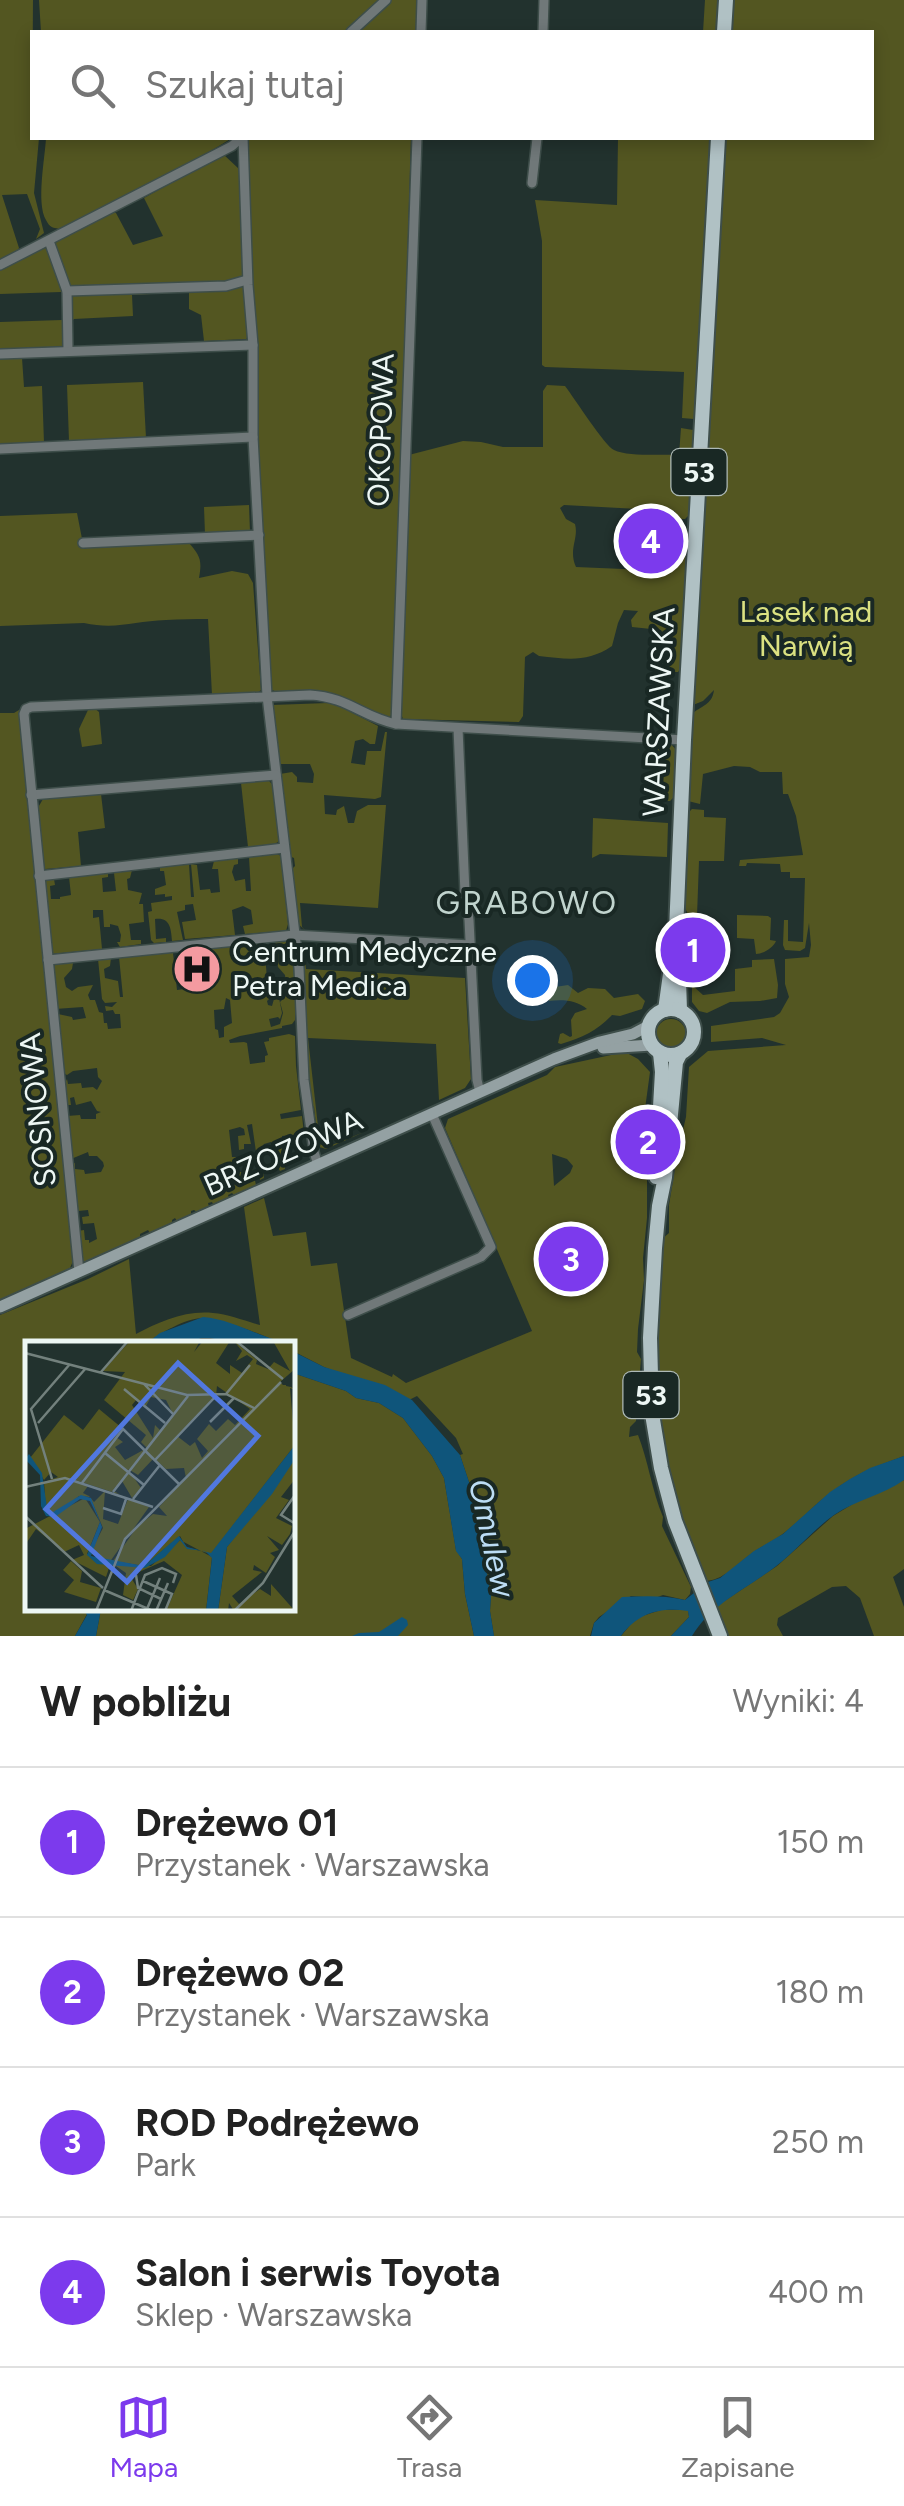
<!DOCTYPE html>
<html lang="pl">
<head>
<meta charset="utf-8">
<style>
  :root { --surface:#fff; --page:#f2f2f2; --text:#222; --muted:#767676; --line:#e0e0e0; --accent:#7c3aed }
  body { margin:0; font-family:Figtree,sans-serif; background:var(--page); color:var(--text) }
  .you { position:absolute; left:532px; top:980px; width:35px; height:35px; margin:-25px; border:8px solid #fff; border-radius:50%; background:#1a73e8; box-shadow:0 0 0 15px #1a73e833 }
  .badge { display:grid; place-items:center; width:65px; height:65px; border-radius:50%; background:var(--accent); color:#fff; font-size:32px; font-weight:700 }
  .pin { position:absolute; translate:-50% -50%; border:5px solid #fff; box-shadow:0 2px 10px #0006 }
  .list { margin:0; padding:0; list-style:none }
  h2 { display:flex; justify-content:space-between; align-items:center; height:130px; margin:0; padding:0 40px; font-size:42px }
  h2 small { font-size:32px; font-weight:400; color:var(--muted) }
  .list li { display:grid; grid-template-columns:65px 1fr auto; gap:30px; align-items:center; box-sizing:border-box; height:150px; padding:0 40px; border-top:2px solid var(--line) }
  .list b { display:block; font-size:38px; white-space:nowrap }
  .list p { margin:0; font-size:32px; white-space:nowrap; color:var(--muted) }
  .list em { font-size:32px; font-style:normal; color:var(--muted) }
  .icon { flex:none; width:55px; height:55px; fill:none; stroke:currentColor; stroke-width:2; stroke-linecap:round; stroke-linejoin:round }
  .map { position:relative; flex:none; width:904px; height:1636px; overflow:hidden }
  .search { position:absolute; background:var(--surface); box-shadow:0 5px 15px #0003; left:30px; right:30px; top:30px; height:110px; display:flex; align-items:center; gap:25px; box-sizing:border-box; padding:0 35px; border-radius:0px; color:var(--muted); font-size:38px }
  .sheet { height:730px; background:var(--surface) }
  nav { display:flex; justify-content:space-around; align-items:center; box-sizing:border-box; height:140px; border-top:2px solid var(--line); background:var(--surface); font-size:28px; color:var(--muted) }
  nav a { display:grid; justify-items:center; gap:5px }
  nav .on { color:var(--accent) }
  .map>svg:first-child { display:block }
  .green { fill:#535621; fill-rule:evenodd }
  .water { fill:#0f557b }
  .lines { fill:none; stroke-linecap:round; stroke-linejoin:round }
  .minor-casing { stroke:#3e4e4a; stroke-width:12 }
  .secondary-casing { stroke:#3e4e4a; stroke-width:15 }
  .primary-casing { stroke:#3e4e4a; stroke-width:18 }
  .minor { stroke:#707879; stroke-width:9 }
  .secondary { stroke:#94a1a3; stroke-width:11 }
  .primary { stroke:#b0c1c4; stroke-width:14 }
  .labels { text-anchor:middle; stroke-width:8; stroke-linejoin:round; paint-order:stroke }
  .shield { fill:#192824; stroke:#adb9b6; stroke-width:2.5 }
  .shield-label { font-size:28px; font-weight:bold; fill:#edf7f4 }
  .street-label { font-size:30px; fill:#edf7f4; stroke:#192824 }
  .park-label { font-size:30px; fill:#dbe181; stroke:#192824 }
  .poi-label { font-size:30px; fill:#edf7f4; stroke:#192824; text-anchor:start }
  .neighbourhood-label { font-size:32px; letter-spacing:2.5px; fill:#c1d4ce; stroke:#192824 }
  .water-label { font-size:32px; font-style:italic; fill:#bcddf5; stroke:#192824 }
  .inset-road { fill:none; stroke:#73817d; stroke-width:2.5 }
  .view { fill:#5178df; fill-opacity:0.15; stroke:#5178df; stroke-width:5 }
  .inset-edge { fill:none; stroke:#edf7f4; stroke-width:5 }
</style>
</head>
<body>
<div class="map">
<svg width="904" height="1636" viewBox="0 0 904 1636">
  <rect width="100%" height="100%" fill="#22322e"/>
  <g class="green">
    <path d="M0,0H33L32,138H39L34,193L44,233L36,239L40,229L27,194L2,195L19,248L18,250L0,260Z"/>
    <path d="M39,0H381L348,32H41Z"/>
    <path d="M391,0H417V32H356Z"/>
    <path d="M705,0H720L718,32H703Z"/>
    <path d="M731,0H904V1456C879,1465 855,1474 833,1491C816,1503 801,1520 784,1533C774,1541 761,1546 751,1554C736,1565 723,1581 704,1581C681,1517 661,1455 656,1387C653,1338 659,1288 661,1240L669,1233V1205L677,1155L686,1117L689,1067L708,1051L786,1045L762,1038L711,1042V1026L774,1017L780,1013L789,997L785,984V959L809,957L811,945L809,923L805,948L800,951L785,950L783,945L784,920H788V941L803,942L805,878H790V872H781L780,864L747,863L746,866H739L740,860L803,855L796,816L788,794H783L782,772H760L750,767L734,766L703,774L700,804L688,801L691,715C701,705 712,706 714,690L703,701L693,705L724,138H872V32H729Z"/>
    <path d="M46,138H232L165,179L59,229C52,227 50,228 46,220C36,203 45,158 46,138Z"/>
    <path d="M249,138H411L401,457L463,441L481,442L503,447H543V391L547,385L565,386C575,399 605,446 614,450C628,457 662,454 679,455L681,428L693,430L696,436L691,513L685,519H675V511L564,505L560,508L566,519L575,524C579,539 568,549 576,567L647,570L648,568H665L671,565L673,533L669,531L668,527L674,525L688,529L690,533L681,668L678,672H673C663,661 669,643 661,630L632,627L631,620L638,611L624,610L618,623L612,646C587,663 567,659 539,656L533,652L525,657L523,716L519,722L403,719L400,711L393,712L389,718C367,711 351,696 328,693C309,691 287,698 270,689C259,507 254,324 247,141Z"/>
    <path d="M618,138H712L697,412L694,419L682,418L684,372L545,367L542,365V241L535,200L617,205Z"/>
    <path d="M223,154L239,169L249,337L246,339L204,341L201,315L189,309V292L132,295L133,316L74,319L71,322L53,242L113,212L116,213L133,245L163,236L144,198Z"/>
    <path d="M46,245L63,288L61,292L0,294V268Z"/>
    <path d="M62,320L65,322L66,343L63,347L0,352V322Z"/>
    <path d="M19,355L22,358L24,387L42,386L44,443L0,446V356Z"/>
    <path d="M143,382L146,438L69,441L67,385Z"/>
    <path d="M249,505L250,532L205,534L204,507Z"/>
    <path d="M77,513L84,549L92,546L188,542C201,556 202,561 199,578L232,571L248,574L253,583L261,690L255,695H212L208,619C194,619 180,619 166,620C135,621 116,630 84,623L0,626V516Z"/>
    <path d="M328,703L341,707L378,726L375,744H370L363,739L355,741L351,763L365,765L367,751H381L385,732H387L381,797L375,799L324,795L325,814L336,815L337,810L344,806L348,823H354L357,811L368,805H386L378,908L300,903L302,927L306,931L297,923L291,870L295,866L294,858L289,856L280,774L292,772L297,777V782L313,783L314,774L310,764H280L272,705Z"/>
    <path d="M94,708L99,712L102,744L82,747L79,729L88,710Z"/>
    <path d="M19,710L22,712L73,1261L70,1268L62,1272L0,1301V713H14Z"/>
    <path d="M655,744H671L677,751L674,797L670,801H659L660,783L655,777L657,752L659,748L655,747Z"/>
    <path d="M268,780L272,784L279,841L275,844L248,847L241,783Z"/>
    <path d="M101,794L105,828L78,832L81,866L45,869L36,811L43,799Z"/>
    <path d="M692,809L704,810V817L726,818L724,861H699L697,916L688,914L685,908L686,815Z"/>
    <path d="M593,818L668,823L667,857L600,854L592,858Z"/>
    <path d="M277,854L281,856L288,924L286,931L245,934L243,926L253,924L251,910L243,906L232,910L235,935L185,939L182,922L196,920L193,904L185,905V910L177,912L183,940L172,941C171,928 170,917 155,919L156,939L166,938V942L154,943L151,940L148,912L152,911L151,903L172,900V896L165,897V894L155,895V889L166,885L164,871H160V867L189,864L191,897H194L191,864L197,865L200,890L210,889L211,893L220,892L218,869H212L214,861L238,858V864L234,865L232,872L235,881L245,879L246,891H251L249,857Z"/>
    <path d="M132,870L130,878L127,879L128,890L142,893L139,904H143L144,922L129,924L131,940H141V944L120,947L117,942H120L121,935L118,926L110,924V927H104L103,910H93V918L99,917L102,949L51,954L43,887L46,880L54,879L55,885L50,886L51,899H60V897L71,895L69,877L108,873V877L102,878L103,892L116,891L114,873Z"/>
    <path d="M737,915L768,916L771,918L770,940L776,941C773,948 763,954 756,954L754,939L737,938Z"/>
    <path d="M695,923L705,924L704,963H693Z"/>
    <path d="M287,941L291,944L295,982V1020L292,1024L282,1026V1028L240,1036L229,1040L230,1043L244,1042L247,1043L250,1064L265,1062V1056L268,1055L264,1042L269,1041V1038L289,1034L295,1036L296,1066L301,1110L280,1114L281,1119L302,1116L304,1134L299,1135L298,1133L295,1135L282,1136L285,1169L280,1171L274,1160L277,1158L275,1146L271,1142L264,1144L261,1148L264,1178L260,1180L252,1124L247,1125L251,1144H244V1149L239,1150L238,1136L245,1135L244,1129L240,1127L229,1130L232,1157H236L238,1172H251L250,1158L256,1185L234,1195L232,1193L228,1195L229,1198L213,1204L212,1202L208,1203L209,1207L197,1212L194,1210L191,1211V1214L177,1221L175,1218L172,1220V1223L150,1233L148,1230L140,1234V1238L82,1263L78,1231L84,1230L85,1240H89V1243L97,1239L94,1223L83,1224L82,1217L89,1216L88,1210L78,1211V1225L72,1164L75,1163V1169L84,1170L85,1174L101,1172L104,1166L103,1162L97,1156H89L88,1152L71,1159L67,1116L80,1115L81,1119H96V1114L101,1112L97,1111L91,1101L76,1105L74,1097L70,1098L71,1105H67L65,1083L67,1079L68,1084L81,1083L82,1088L93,1087L97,1090L102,1081L98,1077L97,1068L73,1071L67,1075L62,1072L58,1014L72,1017L73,1020L86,1018L83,1007L55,1009L52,970L56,963H73L72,969L64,978L66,987L72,991L78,987L93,985L88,995L90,1000H95L99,1012L103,1013L104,1023H107L108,1029L121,1028L120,1014H115L113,1010L106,1011L105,1006L112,1007L117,1002L105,1003L102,999L98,959L111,958L110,966L104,969L105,978L118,981L120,997H123L119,957L180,950L173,953L177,990L206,986L203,948L189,949L259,943L261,957L265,960C268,973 265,986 269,999L267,1001L268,1005L272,1006L274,999L279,998L282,1013L280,1019L278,1017L269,1019L271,1027L280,1024L283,1013L280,1002L287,995L285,975L278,967L275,942ZM226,998L230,1000L232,1023L224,1027V1037L219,1038L218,1030L215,1029L214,1010L224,1009Z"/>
    <path d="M304,943L306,969L465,978L471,1079L465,1088L439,1100L436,1044L308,1038L320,1144L327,1147L364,1132L326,1149L316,1146L318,1143L314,1107L310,1103L305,1057L300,948Z"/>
    <path d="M774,959L778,985L777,998L760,1001L730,1002L707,1013L699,1011L692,1002V985L703,995L735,991V969L752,967V960Z"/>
    <path d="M568,985L578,993L588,988L605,989L614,998L638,994L645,1001L642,1009L620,1016L612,1015C597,1031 583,1037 561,1044L558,1043L560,1034L563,1033L570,1037L572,1036L571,1020L575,1013L587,1009C577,1000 562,999 549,1001L548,993L555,987Z"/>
    <circle cx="671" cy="1034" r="15"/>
    <path d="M625,1052L638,1059L650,1072L640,1146L642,1159L647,1157V1218L643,1258L644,1280L638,1329L637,1352L641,1359L636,1421L630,1427L629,1437L638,1435C648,1460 652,1491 663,1517L662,1526L691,1587L690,1594L685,1600L663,1595L655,1598L631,1596L599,1617L594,1623L590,1636H494L490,1611L491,1595L479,1530L477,1506L460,1455L463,1454L456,1438L417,1396L409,1400L324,1367L293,1351L292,1344L279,1343C267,1336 219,1318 204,1318C188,1317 160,1333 147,1343L28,1344V1608L83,1609L87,1614L75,1636H0V1315L88,1279L129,1259L136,1334C159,1322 185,1310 213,1313C228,1314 245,1321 260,1325L244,1207L264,1198L273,1236L306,1232L311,1266L337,1263L351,1358L392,1377L393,1374L406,1383L532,1331L445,1128L448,1119L547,1075L555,1067ZM552,1154L567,1159L573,1166L570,1173L554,1186Z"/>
    <path d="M293,1373L346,1391L356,1398L379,1403L403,1418L432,1456L444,1478L456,1550L462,1559L465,1594L474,1636H96L101,1609L292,1608Z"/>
    <path d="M904,1480V1569L893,1577L904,1607V1636H874L860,1598L846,1586L832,1587L778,1618L777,1625L783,1636H727L717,1606L777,1566L833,1516L856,1502Z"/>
    <path d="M661,1610H688L689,1617L671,1636H621L636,1618Z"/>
  </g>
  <g class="water">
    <path d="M203,1317C229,1319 252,1333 276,1340L279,1343H233L210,1338H201L190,1343H147L160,1333Z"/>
    <path d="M292,1351L324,1367L385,1385L412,1400L460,1455L477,1506L479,1530L491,1595L490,1611L494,1636H474L465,1594L462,1559L456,1551L444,1478L432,1456L403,1418L379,1403L356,1398L346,1391L293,1373Z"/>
    <path d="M904,1456V1480C883,1495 856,1500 834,1515C813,1530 796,1551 775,1567C746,1589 711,1604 692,1636H671L689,1617L688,1611C660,1607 638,1613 621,1636H591L594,1623L622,1597C643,1596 664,1595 685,1600L708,1582L720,1578L754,1551L783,1534L830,1492L850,1479L870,1468Z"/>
    <path d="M83,1609H101L96,1636H75L87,1615Z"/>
    <path d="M402,1617L407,1620L408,1625L398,1636H352L359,1633L379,1632Z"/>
  </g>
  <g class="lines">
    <g class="minor-casing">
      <g id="minor">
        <path d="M351,32L386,0"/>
        <path d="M421,32L422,0"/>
        <path d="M543,32L544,0"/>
        <path d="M243,138L248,285L253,345V437L267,696L299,968L304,1080L314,1152L318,1165"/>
        <path d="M532,183L537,138"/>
        <path d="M49,241L67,291L68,350"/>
        <path d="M0,265L232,146L241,138"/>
        <path d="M67,291L226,286L247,280"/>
        <path d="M0,354L253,345"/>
        <path d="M0,449L253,437"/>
        <path d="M83,543L259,535"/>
        <path d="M396,724L417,138"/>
        <path d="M458,728L465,893L469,920L477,1080L480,1092"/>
        <path d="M31,795L276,775"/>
        <path d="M39,876L284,848"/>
        <path d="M48,960L294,935L470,945"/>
        <path d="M79,1272L24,714L26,709L31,707L310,695C348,697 362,717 396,724L684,740"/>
        <path d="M348,1315L481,1257L491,1247L432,1114"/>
      </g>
    </g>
    <g class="secondary-casing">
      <g id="secondary">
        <path d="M603,1048L652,1045"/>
        <path d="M0,1307L554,1059L600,1042L633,1034L650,1025"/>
      </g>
    </g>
    <g class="primary-casing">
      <g id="primary">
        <path d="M724,32L726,0"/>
        <path d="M678,946L680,1011"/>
        <circle cx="671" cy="1032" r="23"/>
        <path d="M665,1010L676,931L684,740L718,138"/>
        <path d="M680,1054L676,1062L665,1177L659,1206L655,1248L650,1338L652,1414L661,1468L675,1521L720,1636"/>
        <path d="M656,1177L662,1072L660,1053"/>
      </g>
    </g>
    <use href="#minor" class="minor"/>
    <use href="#secondary" class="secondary"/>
    <use href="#primary" class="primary"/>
  </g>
  <defs>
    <g id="hospital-disc" transform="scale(2.5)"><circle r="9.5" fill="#f49aa0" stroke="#192824"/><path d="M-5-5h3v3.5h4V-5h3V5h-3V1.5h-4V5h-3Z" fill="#111"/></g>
  </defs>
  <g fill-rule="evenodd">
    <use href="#hospital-disc" x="197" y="969"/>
  </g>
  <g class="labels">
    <g class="shield">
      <rect x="671.5" y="449" width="55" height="46" rx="8"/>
      <rect x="623.5" y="1372" width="55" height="46" rx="8"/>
    </g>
    <g class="shield-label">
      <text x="699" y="482">53</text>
      <text x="651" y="1405">53</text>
    </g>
    <g class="street-label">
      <text transform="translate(381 430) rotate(-88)" y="10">OKOPOWA</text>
      <text transform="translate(659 712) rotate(-87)" y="10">WARSZAWSKA</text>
      <text transform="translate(38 1110) rotate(-96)" y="10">SOSNOWA</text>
      <text transform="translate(283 1153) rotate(-24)" y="10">BRZOZOWA</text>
    </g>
    <g class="park-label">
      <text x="806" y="622">Lasek nad<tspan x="806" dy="34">Narwią</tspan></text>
    </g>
    <g class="poi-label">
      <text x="232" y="962">Centrum Medyczne<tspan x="232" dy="34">Petra Medica</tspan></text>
    </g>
    <g class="neighbourhood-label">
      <text x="527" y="914">GRABOWO</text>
    </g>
    <g class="water-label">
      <text transform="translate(492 1538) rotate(78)" y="11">Omulew</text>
    </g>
  </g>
  <g transform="translate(25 1341)">
    <rect width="270" height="270" fill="#22322e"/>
    <path d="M105,0H175L169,11L178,0H205L191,22L205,33V24L217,32L228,18L222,14L211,20L217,10L209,0L232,19L231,23L243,28L249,21L265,30L248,0H270V28L255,41L258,44H261V45L266,46L270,49L265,47L270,104L186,213L161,206L155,195L119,225L88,220L112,186L128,173L142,175L134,166L161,137L159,127L141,128L129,117L113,134L103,128L116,147L107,157L97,140L89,150L94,153L89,152V150L91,145L87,151L50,139L63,145L58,152L64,155L69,161L80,150L78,178L93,183L103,158L124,166L84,222L65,212L78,187L65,156L54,155L30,174L21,171L19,141L33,136L26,131L19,139L5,117L39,74L58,89L74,68L97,87L91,96L98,101L90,106L100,119L122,107L116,101L121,94L79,59L100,31L78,30ZM192,45L225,68L210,84L203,78L191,90L184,83L172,98L183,110L177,117L170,101L165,105L152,95L191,55ZM126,56L141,59L148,73L135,89L130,84L128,97L107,64L112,58L121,65ZM270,118V138L256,156L264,159L251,177L267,185L265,193L257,204L242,195L254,209L245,212L250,216L241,232L229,224L228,229L237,231L207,255L214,263L235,248L246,255V243L270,270H209L204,262L203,270H193L202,206ZM60,157L75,181L62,213L85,224L81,236L47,219L59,214L54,204L39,211L11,188L0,204V188ZM155,199L187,216L181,270H141L157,234L139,220L105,235L113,248L108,259L98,254L101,232L88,223L126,225ZM46,220L57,230L55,241L76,247L71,261L39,251L49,239L38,229Z" fill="#535621" fill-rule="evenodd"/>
    <path d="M270,104V118L247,153L202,206L193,270H181L187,217L180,210L162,208L155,199L140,216L120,227L72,223L62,214L75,181L65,160L55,158L30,176L21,175L16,165L15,134L0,118L4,113L17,132L23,174L56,154L66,157L77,186L66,215L119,225L154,195L162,206L186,212Z" fill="#0f557b"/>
    <path class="inset-road" d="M211,0L258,38M0,12L162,54L201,53L229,67M76,31L103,0M119,43L148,73M99,48L140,82M201,53L225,24M185,81L209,57M13,82L61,27M80,112L119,144M130,119L191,55M27,138L6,68L45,23M57,142L98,88L154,143M0,146L40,137L128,166M88,151L163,55M108,158L135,124M78,167L96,173L101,158M0,175L78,247M269,182L256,174L270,154M111,234L113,247L136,258M118,240L147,253L140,270M79,249L128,270M122,268L135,237M71,270L100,198L256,41M106,270L120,234L137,227L151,233L148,242M131,270L143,242M209,270L238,242L270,190"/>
    <path class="view" d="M153,22L233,95L102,241L21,168Z"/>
    <rect width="270" height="270" class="inset-edge"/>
  </g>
</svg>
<div class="you"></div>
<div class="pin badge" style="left:693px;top:950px">1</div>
<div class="pin badge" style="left:648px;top:1142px">2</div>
<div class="pin badge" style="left:571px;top:1259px">3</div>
<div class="pin badge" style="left:651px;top:541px">4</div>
<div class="search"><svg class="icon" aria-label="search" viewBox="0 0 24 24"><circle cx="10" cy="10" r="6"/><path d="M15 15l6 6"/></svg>Szukaj tutaj</div>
</div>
<section class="sheet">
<h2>W pobliżu<small>Wyniki: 4</small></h2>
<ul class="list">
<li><span class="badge">1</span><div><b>Drężewo 01</b><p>Przystanek · Warszawska</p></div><em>150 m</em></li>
<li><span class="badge">2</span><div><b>Drężewo 02</b><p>Przystanek · Warszawska</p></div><em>180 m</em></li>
<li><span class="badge">3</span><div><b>ROD Podrężewo</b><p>Park</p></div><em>250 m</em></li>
<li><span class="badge">4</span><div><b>Salon i serwis Toyota</b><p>Sklep · Warszawska</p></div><em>400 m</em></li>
</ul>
</section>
<nav>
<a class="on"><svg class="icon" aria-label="map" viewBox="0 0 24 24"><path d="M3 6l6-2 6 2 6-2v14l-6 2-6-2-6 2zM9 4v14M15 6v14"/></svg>Mapa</a>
<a><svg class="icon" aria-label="directions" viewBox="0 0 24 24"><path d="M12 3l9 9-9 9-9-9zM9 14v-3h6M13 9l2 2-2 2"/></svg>Trasa</a>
<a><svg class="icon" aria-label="saved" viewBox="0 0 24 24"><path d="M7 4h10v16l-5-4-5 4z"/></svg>Zapisane</a>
</nav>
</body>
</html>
